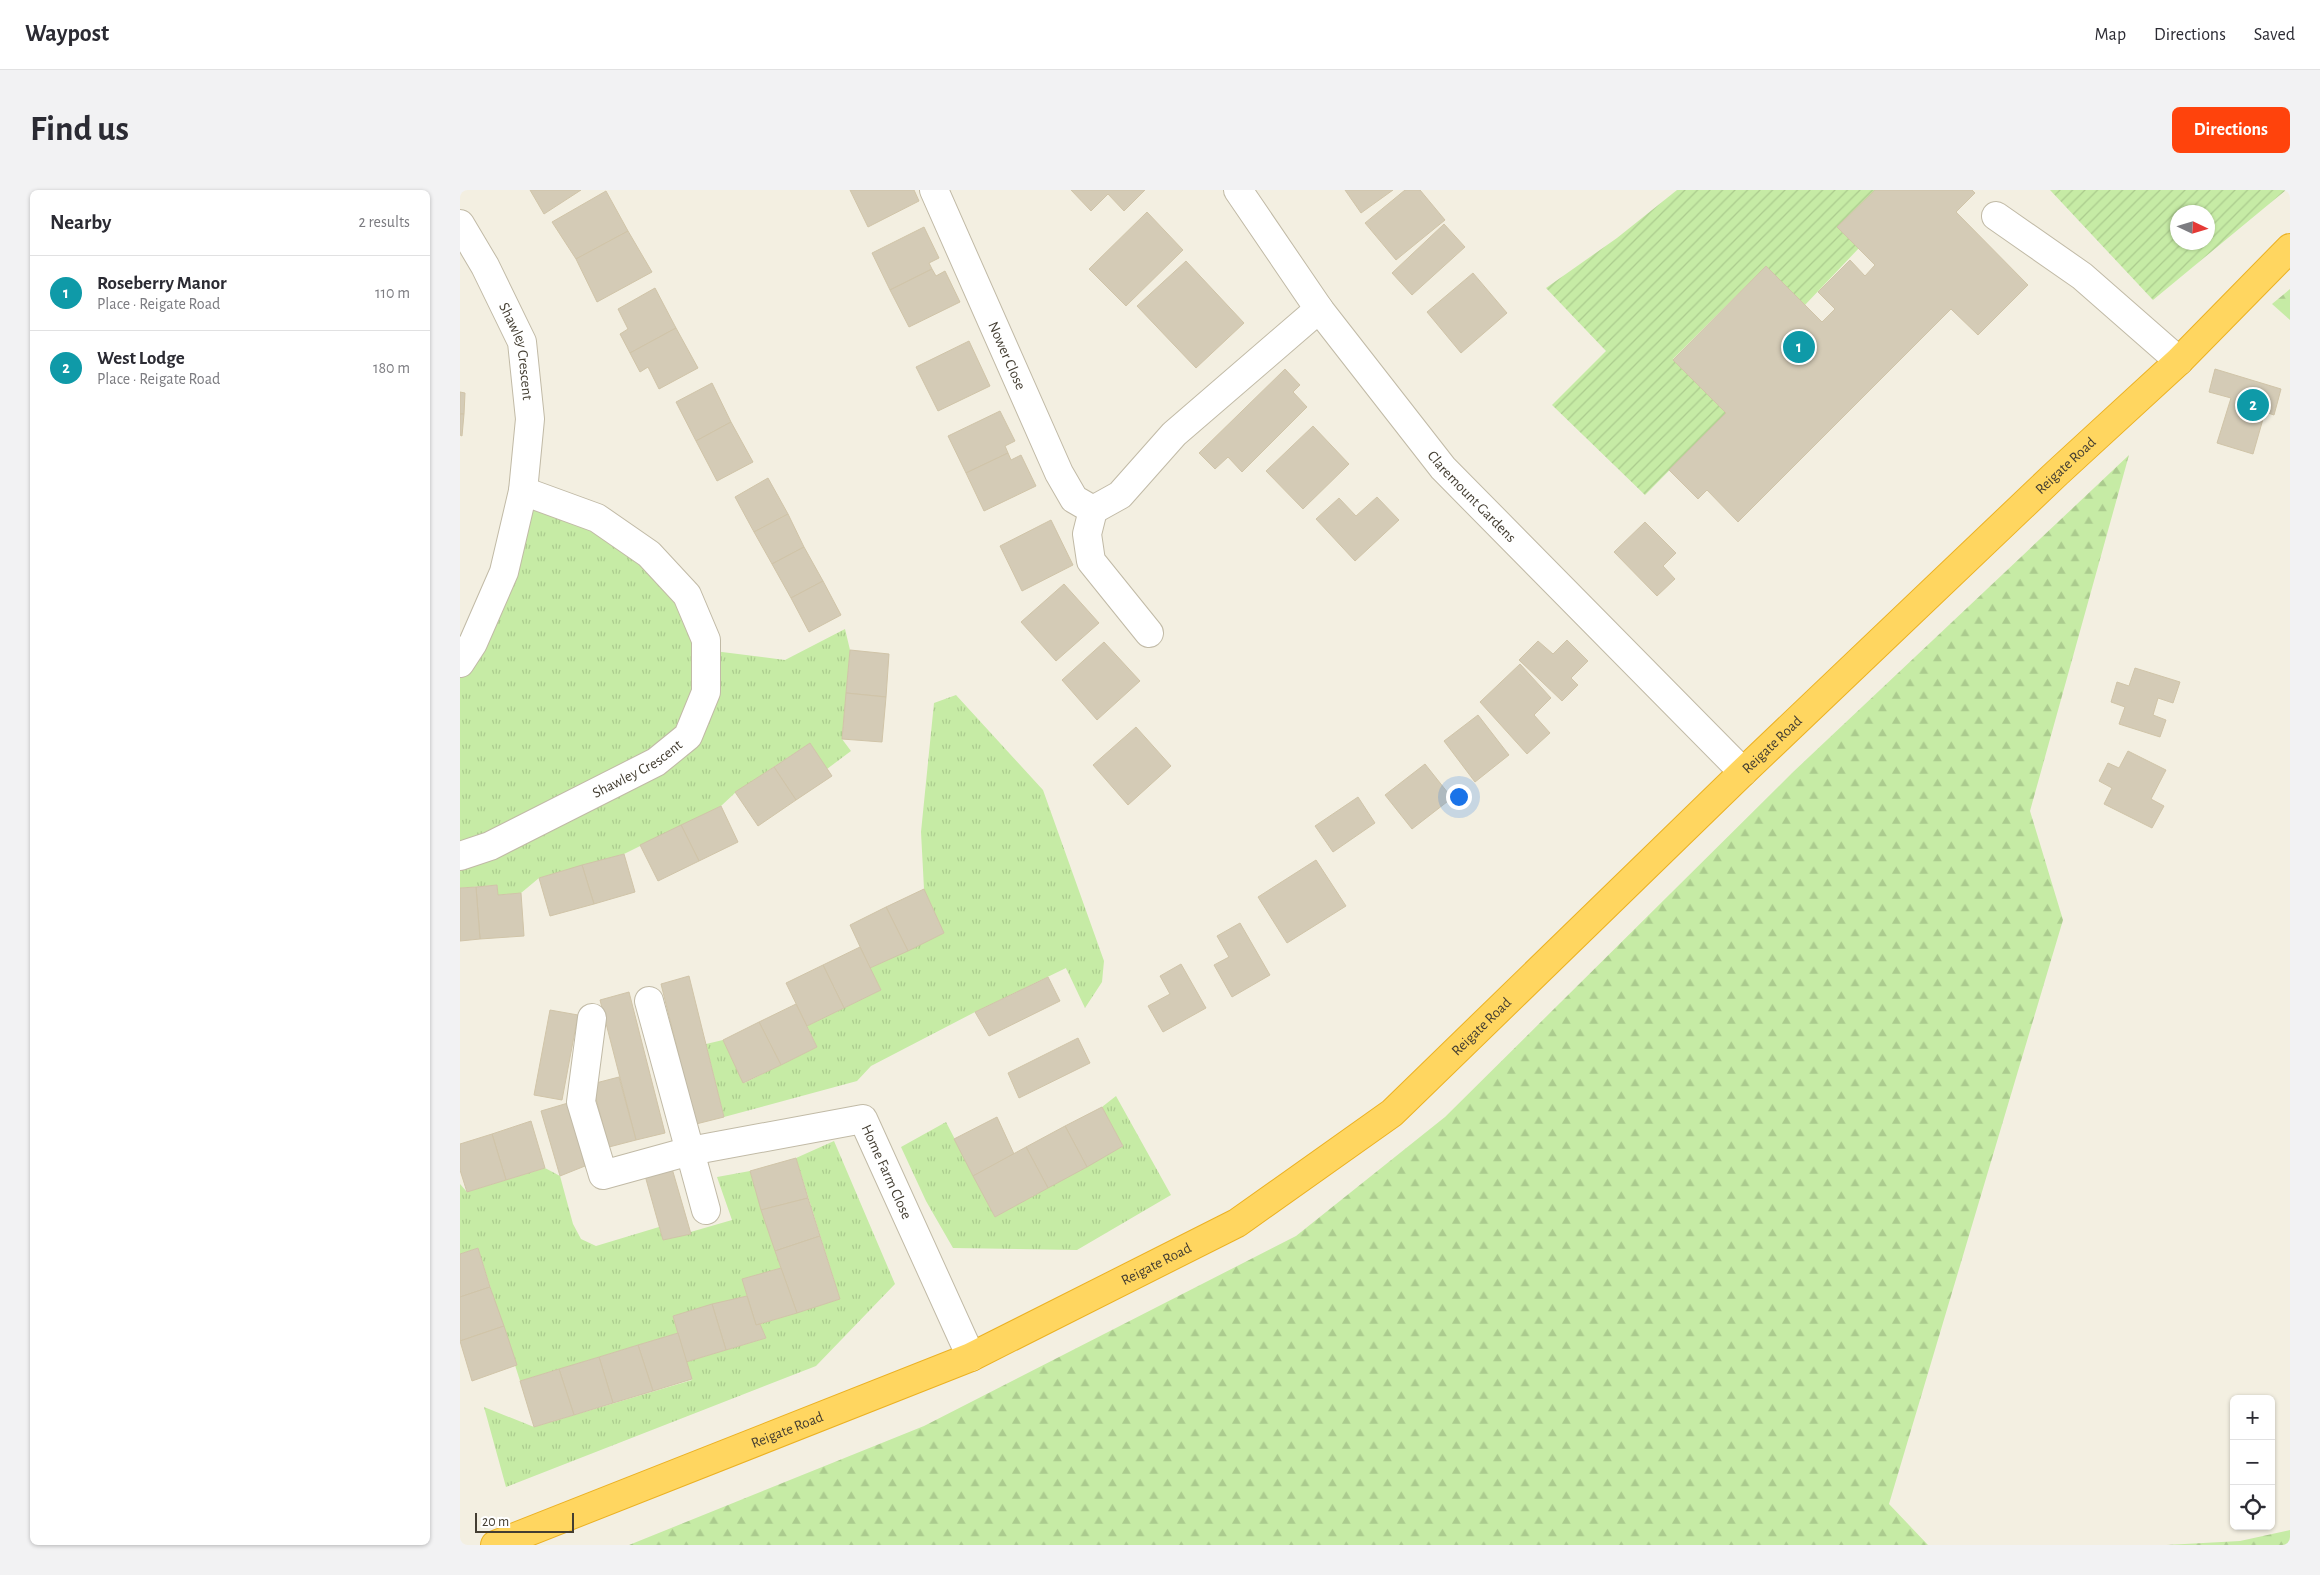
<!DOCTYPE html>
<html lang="en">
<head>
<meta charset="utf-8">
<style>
  :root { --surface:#fff; --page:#f2f2f3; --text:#2b2b33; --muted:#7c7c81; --line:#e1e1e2; --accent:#ff430c }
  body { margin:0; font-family:"Alegreya Sans",sans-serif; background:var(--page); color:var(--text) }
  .controls { position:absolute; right:15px; bottom:15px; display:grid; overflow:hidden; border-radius:8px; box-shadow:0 1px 4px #0004 }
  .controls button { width:45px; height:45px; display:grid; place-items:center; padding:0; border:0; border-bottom:1px solid var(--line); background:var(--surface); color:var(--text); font:25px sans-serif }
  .compass { position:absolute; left:1710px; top:15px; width:45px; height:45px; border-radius:50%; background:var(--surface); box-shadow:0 1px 4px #0004; rotate:94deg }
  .scale { position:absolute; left:15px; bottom:12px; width:99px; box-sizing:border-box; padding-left:5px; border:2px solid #443e32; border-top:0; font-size:14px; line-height:18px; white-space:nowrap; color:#443e32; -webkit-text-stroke:4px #fff; paint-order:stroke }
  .you { position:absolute; left:998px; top:606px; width:18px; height:18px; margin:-12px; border:4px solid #fff; border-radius:50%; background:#1a73e8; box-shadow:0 0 0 8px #1a73e833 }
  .badge { display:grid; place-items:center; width:32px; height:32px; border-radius:50%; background:var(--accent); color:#fff; font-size:16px; font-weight:700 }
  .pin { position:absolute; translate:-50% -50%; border:2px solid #fff; box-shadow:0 1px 5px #0006 }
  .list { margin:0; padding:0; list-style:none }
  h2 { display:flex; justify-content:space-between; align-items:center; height:65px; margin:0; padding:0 20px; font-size:21px }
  h2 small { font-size:16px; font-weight:400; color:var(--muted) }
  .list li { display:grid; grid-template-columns:32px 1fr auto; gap:15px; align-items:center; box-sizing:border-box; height:75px; padding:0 20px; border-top:1px solid var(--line) }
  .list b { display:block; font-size:19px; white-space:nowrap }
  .list p { margin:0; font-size:16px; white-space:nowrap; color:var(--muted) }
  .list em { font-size:16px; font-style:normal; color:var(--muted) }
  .icon { flex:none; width:28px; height:28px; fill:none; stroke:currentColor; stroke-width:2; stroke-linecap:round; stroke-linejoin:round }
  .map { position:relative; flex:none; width:1830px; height:1355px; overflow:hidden; border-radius:8px }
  header { display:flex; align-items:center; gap:30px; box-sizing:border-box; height:70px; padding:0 25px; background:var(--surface); border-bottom:1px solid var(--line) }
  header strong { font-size:24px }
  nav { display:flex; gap:28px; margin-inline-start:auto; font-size:18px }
  .intro { display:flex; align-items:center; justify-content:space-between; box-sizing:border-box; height:120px; padding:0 30px }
  h1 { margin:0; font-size:35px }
  .button { padding:12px 22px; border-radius:8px; background:var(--accent); color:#fff; font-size:18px; font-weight:700 }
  main { display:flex; gap:30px; padding:0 30px }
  aside { flex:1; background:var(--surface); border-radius:8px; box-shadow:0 1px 4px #0004 }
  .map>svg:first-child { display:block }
  .grass { fill:url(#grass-tufts) }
  .forest { fill:url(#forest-firs) }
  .garden { fill:url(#garden-furrows); fill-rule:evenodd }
  .building { fill:#d4cbb6; stroke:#d0c4a8 }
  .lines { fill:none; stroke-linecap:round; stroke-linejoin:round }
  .minor-casing { stroke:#c1baa6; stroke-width:30 }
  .highway-casing { stroke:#ebb123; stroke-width:30 }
  .minor { stroke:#fff; stroke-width:28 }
  .highway { stroke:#ffd660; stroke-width:28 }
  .labels { text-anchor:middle; stroke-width:4; stroke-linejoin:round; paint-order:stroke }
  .street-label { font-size:15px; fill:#443e32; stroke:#fff }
</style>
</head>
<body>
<header>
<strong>Waypost</strong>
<nav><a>Map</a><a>Directions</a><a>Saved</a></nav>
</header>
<div class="intro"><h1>Find us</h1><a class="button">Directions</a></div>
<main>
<aside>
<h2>Nearby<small>2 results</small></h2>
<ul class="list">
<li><span class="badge" style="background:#0f9aa8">1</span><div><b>Roseberry Manor</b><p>Place · Reigate Road</p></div><em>110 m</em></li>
<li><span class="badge" style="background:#0f9aa8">2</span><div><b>West Lodge</b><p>Place · Reigate Road</p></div><em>180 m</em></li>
</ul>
</aside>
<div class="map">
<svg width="1830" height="1355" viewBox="0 0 1830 1355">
  <defs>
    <pattern id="grass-tufts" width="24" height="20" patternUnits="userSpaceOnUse" patternTransform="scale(1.25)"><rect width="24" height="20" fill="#c6eba5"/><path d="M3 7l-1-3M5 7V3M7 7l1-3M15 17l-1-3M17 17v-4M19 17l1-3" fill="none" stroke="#abcb8e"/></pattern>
    <pattern id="forest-firs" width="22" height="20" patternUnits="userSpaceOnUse" patternTransform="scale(1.25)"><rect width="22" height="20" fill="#c6eba5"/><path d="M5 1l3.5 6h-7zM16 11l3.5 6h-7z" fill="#abcb8e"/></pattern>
    <pattern id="garden-furrows" width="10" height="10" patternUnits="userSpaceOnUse" patternTransform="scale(1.25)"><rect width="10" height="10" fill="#c6eba5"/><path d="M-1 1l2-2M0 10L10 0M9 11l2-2" fill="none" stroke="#abcb8e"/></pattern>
  </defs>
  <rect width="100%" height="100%" fill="#f3efe1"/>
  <g class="grass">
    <path d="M63,301L189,364L246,460L325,470L385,439L390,460L382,549L391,561L367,579L350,553L276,602L261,616L164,664L79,688L61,703L38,705L37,695L0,698V473Z"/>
    <path d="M496,505L583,600L644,771L642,792L625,818L606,778L515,822L411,876L397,891L264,927L246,854L263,850L284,893L357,857L347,836L421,800L410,778L484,743L464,699L461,642L474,513Z"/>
    <path d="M656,906L711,1005L617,1060L493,1058L466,1011L441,957L486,932L535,1027L663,956L642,917Z"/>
    <path d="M374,951L435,1094L356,1176L46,1297L24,1217L74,1237L232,1190L226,1172L306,1148L300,1134L380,1109L336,968Z"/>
    <path d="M85,978L100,986L113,1034L121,1049L136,1056L199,1037L203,1050L272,1030L257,987L290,981L321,1078L283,1089L287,1106L213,1126L218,1143L60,1191L18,1058L0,1064V994L7,1002Z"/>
  </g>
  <g class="forest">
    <path d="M1830,99V130L1812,114Z"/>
    <path d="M1669,265L1570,621L1603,730L1429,1314L1468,1355H169L464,1236L836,1046L985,927L1332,583Z"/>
    <path d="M1830,1340V1355H1706L1780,1351Z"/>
  </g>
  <g class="garden">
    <path d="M1217,0H1415L1378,37L1399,58L1345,115L1306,76L1213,169L1266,223L1185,305L1092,215L1146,161L1086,98L1157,48Z"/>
    <path d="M1590,0H1826L1693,110ZM1748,22V52H1718V22Z"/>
  </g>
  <g class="building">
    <path d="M70,0H121L84,24Z"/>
    <path d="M390,0H454L459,11L408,37Z"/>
    <path d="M611,0H685L664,21L648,4L631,21Z"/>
    <path d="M885,0H933L901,23Z"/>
    <path d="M945,0H960L985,30L936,70L905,33Z"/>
    <path d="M1415,0H1512L1515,3L1496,22L1568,95L1518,145L1491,119L1278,332L1247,300L1238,309L1209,280L1266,223L1213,170L1306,76L1362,132L1375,119L1358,102L1390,70L1405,86L1415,75L1377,37Z"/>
    <path d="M146,1L168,41L116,69L92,32Z"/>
    <path d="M687,22L723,60L666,116L629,79Z"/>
    <path d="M984,34L1005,57L952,105L932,83Z"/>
    <path d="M464,37L479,68L469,73L472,79L430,100L412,63Z"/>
    <path d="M168,41L192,82L137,112L116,69Z"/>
    <path d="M726,71L784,133L736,178L677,116Z"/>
    <path d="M472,79L476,86L485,81L500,112L449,137L430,100Z"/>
    <path d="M1013,83L1047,123L1001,163L967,122Z"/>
    <path d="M195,98L216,138L170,163L160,144L168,139L158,119Z"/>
    <path d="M216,138L238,178L199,199L188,177L180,182L170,163Z"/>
    <path d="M509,151L530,196L478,221L456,177Z"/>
    <path d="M825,179L840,195L833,202L847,217L782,282L768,267L755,279L739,263Z"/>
    <path d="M1755,179L1821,199L1814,225L1805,222L1793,264L1757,253L1771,208L1749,202Z"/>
    <path d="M252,193L271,232L236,251L216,212Z"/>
    <path d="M0,202L5,203L4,224H0Z"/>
    <path d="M540,221L555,251L545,256L548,263L506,283L488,246Z"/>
    <path d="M0,224H4L2,246L0,245Z"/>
    <path d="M271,232L293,272L257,291L236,251Z"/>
    <path d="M853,236L889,274L843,319L806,281Z"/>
    <path d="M548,263L551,270L561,265L576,296L524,321L506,283Z"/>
    <path d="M308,288L328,324L294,342L275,307Z"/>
    <path d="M917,307L939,330L895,371L856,329L879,308L896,326Z"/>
    <path d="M328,324L344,357L312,374L294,342Z"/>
    <path d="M591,330L613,375L562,401L540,356Z"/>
    <path d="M1185,332L1216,363L1203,376L1215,389L1197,406L1154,362Z"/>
    <path d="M344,357L363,391L331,408L312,374Z"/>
    <path d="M363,391L381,425L349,442L331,408Z"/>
    <path d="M604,394L639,433L596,471L561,432Z"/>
    <path d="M1107,450L1128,471L1111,488L1118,495L1102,511L1059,470L1078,451L1093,464Z"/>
    <path d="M644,452L680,491L637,530L602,490Z"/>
    <path d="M390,460L429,464L426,507L386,503Z"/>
    <path d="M1060,474L1091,508L1074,525L1090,543L1067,564L1020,512Z"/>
    <path d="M1675,478L1720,492L1713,513L1698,508L1693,525L1706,530L1700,547L1659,534L1665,517L1651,512L1657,492L1669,496Z"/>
    <path d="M386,503L426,507L422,552L382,549Z"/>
    <path d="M1018,525L1049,565L1015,592L984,551Z"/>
    <path d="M676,537L711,576L668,615L633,575Z"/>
    <path d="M350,553L372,586L336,610L314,577Z"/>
    <path d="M1668,561L1706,580L1691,609L1704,616L1692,638L1644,614L1652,598L1639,591L1648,573L1659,578Z"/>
    <path d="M965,574L992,608L952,639L925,605Z"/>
    <path d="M314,577L336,610L298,636L275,602Z"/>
    <path d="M898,607L915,633L873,662L855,636Z"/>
    <path d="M261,616L278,652L239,671L221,635Z"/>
    <path d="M221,635L239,671L198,691L180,655Z"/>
    <path d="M164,664L175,702L134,714L122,675Z"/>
    <path d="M856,670L886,716L827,753L798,707Z"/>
    <path d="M122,675L134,714L90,726L79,688Z"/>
    <path d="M37,695L38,705L61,703L64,746L20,749L16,697Z"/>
    <path d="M16,697L20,749L0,751V698Z"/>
    <path d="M464,699L484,743L448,761L426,717Z"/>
    <path d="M426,717L448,761L410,778L390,735Z"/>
    <path d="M780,733L810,785L772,807L754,775L769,767L757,746Z"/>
    <path d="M400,757L421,800L384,818L363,775Z"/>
    <path d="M721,774L746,818L703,842L688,816L710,804L700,786Z"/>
    <path d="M363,775L384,818L347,836L326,793Z"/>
    <path d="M229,786L264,927L236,934L201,794Z"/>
    <path d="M588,787L600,811L529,846L515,822Z"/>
    <path d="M169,802L205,943L176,950L140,810Z"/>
    <path d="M336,814L357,857L321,875L299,832Z"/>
    <path d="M90,820L118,825L102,910L74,905Z"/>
    <path d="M299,832L321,875L283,893L263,850Z"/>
    <path d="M618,848L630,873L559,908L548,883Z"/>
    <path d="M159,887L176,950L149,957L132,894Z"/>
    <path d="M108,913L125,976L100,986L81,921Z"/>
    <path d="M642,917L663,956L627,977L605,936Z"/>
    <path d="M537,927L554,964L513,986L494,949Z"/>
    <path d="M71,931L85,978L46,990L32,944Z"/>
    <path d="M605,936L627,977L588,998L566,957Z"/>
    <path d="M32,944L46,990L7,1002L0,980V954Z"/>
    <path d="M566,957L588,998L535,1027L513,986Z"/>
    <path d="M336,968L348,1008L301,1020L290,981Z"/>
    <path d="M211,975L231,1044L203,1050L184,982Z"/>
    <path d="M348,1008L360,1046L315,1061L301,1020Z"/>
    <path d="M360,1046L380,1109L337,1123L315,1061Z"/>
    <path d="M18,1058L30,1097L0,1107V1064Z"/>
    <path d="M321,1078L337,1123L296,1135L282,1089Z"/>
    <path d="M30,1097L44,1136L0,1151V1107Z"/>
    <path d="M287,1106L296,1135L300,1134L306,1148L266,1160L252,1114Z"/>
    <path d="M252,1114L266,1160L226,1172L213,1126Z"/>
    <path d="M44,1136L57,1175L12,1191L0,1151Z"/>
    <path d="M218,1143L232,1189L193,1201L178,1155Z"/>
    <path d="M178,1155L193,1201L153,1213L139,1167Z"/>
    <path d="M139,1167L153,1213L114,1225L99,1179Z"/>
    <path d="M99,1179L114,1225L74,1237L60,1191Z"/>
  </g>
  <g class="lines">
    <g class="minor-casing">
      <g id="minor">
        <path id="s1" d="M474,0L599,283L614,309L633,320L660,305L714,244L859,119"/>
        <path id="s2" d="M778,0L859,119L983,278L1283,582"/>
        <path d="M1536,26L1622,86L1719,171"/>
        <path id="s3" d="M0,34L25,76L62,152L70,229L63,301L44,382L13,453L0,473"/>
        <path d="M633,320L627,344L631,371L689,443"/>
        <path id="s4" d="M0,666L30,656L196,572L228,546L246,502V450L227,405L189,364L137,328L63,301"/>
        <path d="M189,811L246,1020"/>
        <path id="s5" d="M132,828L121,912L143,985L230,961L403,929L511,1167"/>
      </g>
    </g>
    <g class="highway-casing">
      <g id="highway">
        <path id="s6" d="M35,1355L511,1167L777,1033L932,923L1283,582L1597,283L1719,171L1830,58"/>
      </g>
    </g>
    <use href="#minor" class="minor"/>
    <use href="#highway" class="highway"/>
  </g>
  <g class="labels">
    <g class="street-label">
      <text dy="5" stroke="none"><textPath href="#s3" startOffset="141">Shawley Crescent</textPath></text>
      <text dy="5" stroke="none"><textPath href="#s1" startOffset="181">Nower Close</textPath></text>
      <text dy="5" stroke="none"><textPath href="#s6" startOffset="1934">Reigate Road</textPath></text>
      <text dy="5" stroke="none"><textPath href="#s2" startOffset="386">Claremount Gardens</textPath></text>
      <text dy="5" stroke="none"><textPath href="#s6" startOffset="1529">Reigate Road</textPath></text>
      <text dy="5" stroke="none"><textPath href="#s4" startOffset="198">Shawley Crescent</textPath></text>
      <text dy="5" stroke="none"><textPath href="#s6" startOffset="1124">Reigate Road</textPath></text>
      <text dy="5" stroke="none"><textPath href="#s5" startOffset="485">Home Farm Close</textPath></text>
      <text dy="5" stroke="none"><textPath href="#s6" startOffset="719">Reigate Road</textPath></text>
      <text dy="5" stroke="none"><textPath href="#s6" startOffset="314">Reigate Road</textPath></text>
    </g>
  </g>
</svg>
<div class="controls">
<button>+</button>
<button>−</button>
<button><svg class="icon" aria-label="locate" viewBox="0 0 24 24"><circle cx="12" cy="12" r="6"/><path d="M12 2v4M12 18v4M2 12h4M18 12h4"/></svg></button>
</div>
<svg class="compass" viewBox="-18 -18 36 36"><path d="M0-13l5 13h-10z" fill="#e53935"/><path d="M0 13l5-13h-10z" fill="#7c7c81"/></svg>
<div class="scale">20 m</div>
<div class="you"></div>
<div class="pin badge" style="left:1339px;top:157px;background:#0f9aa8">1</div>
<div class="pin badge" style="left:1793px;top:215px;background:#0f9aa8">2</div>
</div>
</main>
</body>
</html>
